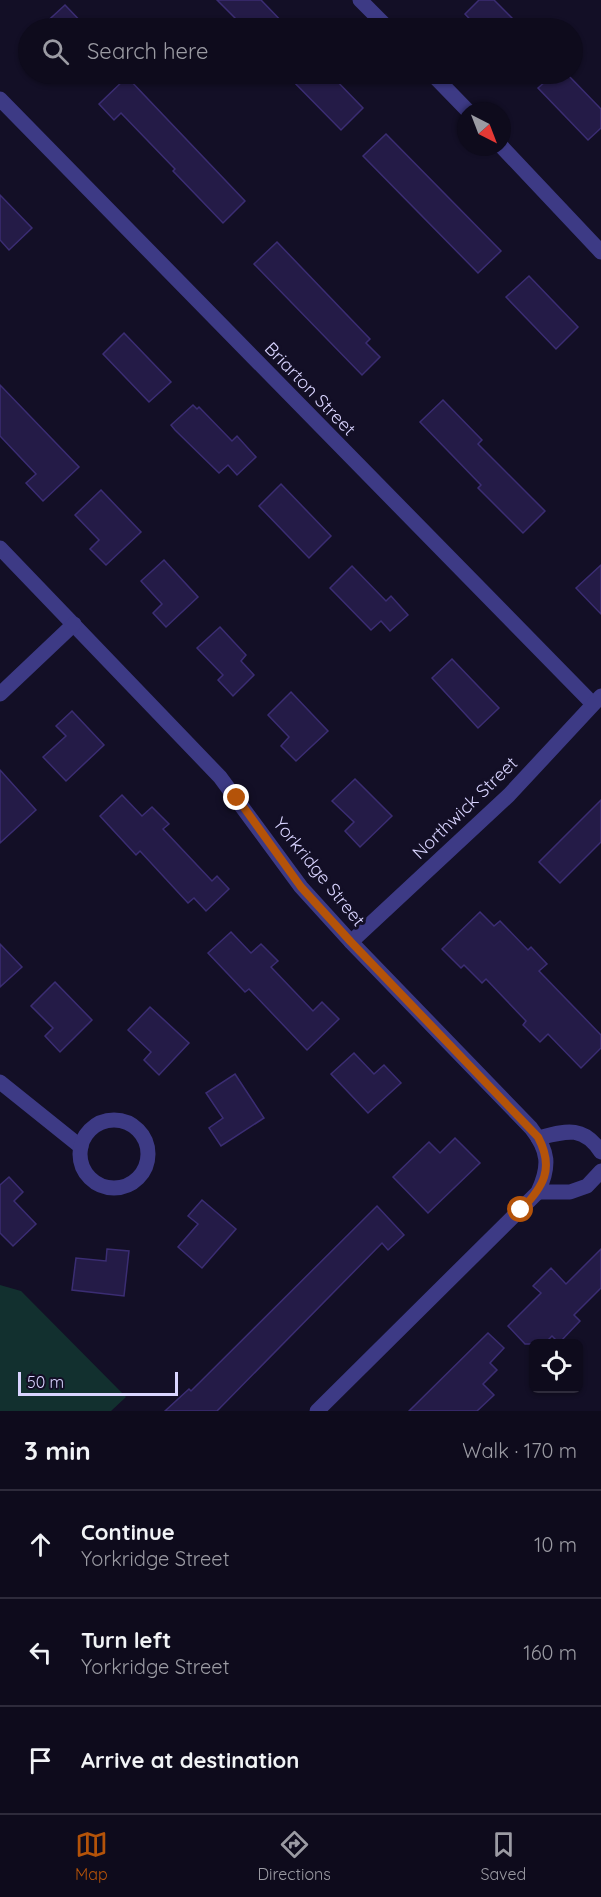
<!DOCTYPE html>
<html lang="en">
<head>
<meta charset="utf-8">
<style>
  :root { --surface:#0e0b1c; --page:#171425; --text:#f1f3f6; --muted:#9b9ba3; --line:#2e2b3b; --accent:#b45309 }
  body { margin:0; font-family:Quicksand,sans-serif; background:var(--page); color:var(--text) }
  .controls { position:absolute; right:18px; bottom:18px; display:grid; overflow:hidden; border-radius:9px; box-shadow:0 2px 4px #0004 }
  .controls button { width:54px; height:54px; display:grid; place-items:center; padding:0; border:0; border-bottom:2px solid var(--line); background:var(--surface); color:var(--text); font:30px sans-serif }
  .compass { position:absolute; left:457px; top:102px; width:54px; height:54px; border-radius:50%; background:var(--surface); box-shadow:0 2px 4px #0004; rotate:138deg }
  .scale { position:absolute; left:18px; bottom:15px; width:160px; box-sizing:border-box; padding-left:6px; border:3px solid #d9d4ff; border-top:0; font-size:16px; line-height:21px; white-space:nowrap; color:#d9d4ff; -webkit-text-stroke:4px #130f26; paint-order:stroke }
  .stop { position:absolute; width:18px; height:18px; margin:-14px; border:4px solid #b45309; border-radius:50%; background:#fff }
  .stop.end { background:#b45309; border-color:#fff; box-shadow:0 2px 6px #0008 }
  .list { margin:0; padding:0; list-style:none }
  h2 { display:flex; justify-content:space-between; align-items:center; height:78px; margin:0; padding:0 24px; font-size:26px }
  h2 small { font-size:20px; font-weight:400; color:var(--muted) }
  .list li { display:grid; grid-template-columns:39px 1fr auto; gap:18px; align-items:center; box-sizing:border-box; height:108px; padding:0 24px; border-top:2px solid var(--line) }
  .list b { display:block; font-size:22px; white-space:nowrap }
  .list p { margin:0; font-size:20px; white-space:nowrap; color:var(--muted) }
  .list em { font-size:20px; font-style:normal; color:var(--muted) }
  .icon { flex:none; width:33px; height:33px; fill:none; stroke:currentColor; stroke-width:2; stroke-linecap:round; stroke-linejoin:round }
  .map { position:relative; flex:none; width:601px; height:1411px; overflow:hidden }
  .search { position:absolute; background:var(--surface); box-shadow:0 2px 4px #0004; left:18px; right:18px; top:18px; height:66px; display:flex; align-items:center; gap:15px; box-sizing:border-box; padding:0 21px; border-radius:33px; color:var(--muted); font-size:22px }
  .sheet { height:402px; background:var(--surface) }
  nav { display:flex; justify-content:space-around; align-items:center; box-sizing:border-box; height:84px; border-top:2px solid var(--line); background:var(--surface); font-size:16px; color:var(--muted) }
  nav a { display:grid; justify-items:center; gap:3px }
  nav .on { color:var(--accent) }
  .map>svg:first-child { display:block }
  .green { fill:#12302f }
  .building { fill:#241b47; stroke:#3b2d73; stroke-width:1.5 }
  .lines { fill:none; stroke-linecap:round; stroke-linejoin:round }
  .minor { stroke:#3d3a85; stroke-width:15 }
  .route { stroke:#b45309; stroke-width:8 }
  .labels { text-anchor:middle; stroke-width:6; stroke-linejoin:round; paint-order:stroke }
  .street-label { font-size:18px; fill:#d9d4ff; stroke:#130f26 }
</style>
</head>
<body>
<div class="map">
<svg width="601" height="1411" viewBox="0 0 601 1411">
  <rect width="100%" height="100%" fill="#130f26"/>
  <path class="green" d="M0,1285L21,1291L126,1397L111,1411H0Z"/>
  <g class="building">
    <path d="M217,0H261L288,28H245Z"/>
    <path d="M479,0H494L522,28H478L465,14Z"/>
    <path d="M65,5L87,28H40Z"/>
    <path d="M286,74H330L363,108L341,130Z"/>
    <path d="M554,74H567L601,109V128L588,140L538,88Z"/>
    <path d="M127,77L245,201L223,223L173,171L175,169L121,113L114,120L99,104Z"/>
    <path d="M386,134L501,251L478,273L363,156Z"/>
    <path d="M0,195L32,228L9,250L0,240Z"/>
    <path d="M277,242L370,339L366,343L380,357L362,375L254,264Z"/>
    <path d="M529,276L578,327L556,349L506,297Z"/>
    <path d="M124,333L171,382L149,402L103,354Z"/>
    <path d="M0,385L79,467L43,501L26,483L36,474L0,436Z"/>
    <path d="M443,400L482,440L478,444L545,511L523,533L478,488L481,485L420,422Z"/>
    <path d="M193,405L197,409L199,407L232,441L237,436L256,457L237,475L228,465L219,473L175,430L171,425Z"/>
    <path d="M281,484L331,536L309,558L259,506Z"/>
    <path d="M101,490L141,532L106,565L90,549L99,540L75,515Z"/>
    <path d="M164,560L198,597L166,627L153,613L162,604L141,581Z"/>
    <path d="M601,565V614L576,588Z"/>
    <path d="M352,566L386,601L391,596L408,615L390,631L381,621L371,630L330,588Z"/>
    <path d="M220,627L246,655L241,661L254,675L233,696L218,680L223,675L197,648Z"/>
    <path d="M452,659L499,708L478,728L432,678Z"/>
    <path d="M291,692L328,731L296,761L281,746L289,737L268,715Z"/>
    <path d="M72,711L104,745L66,781L43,757L66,736L56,726Z"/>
    <path d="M0,770L36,810L0,843Z"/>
    <path d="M355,779L392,816L360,847L345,831L354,822L332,801Z"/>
    <path d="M122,795L142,816L152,807L169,824L163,829L212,881L217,876L229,889L206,911L194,898L188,903L140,851L136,855L100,816Z"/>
    <path d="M601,800V842L560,883L539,862Z"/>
    <path d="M480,912L494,926L500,921L528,950L531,947L547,964L539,971L601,1035V1048L581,1068L548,1034L540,1042L523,1025L526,1021L486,979L482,983L464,965L461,968L442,949Z"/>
    <path d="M231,932L251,953L261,944L278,961L271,967L313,1011L322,1002L339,1019L307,1050L249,989L245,992L208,953Z"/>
    <path d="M0,944L22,967L0,987Z"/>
    <path d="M55,982L92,1020L60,1052L45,1036L53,1028L31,1006Z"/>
    <path d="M150,1007L189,1043L159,1075L144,1060L151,1052L128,1030Z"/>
    <path d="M354,1053L374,1074L384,1065L401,1083L368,1113L331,1074Z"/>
    <path d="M235,1074L264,1118L221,1146L209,1128L223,1118L206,1093Z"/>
    <path d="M455,1138L480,1163L428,1213L393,1177L429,1142L440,1153Z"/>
    <path d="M9,1177L23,1192L14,1201L36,1224L13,1246L0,1233V1185Z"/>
    <path d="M202,1200L236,1229L202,1268L178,1247L198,1224L188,1216Z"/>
    <path d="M377,1206L404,1235L388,1250L382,1243L217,1411H165L189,1389L191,1391Z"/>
    <path d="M107,1249L129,1251L124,1296L72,1290L76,1258L106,1261Z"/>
    <path d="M601,1249V1288L574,1315L580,1321L559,1343L552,1336L544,1344H525L508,1326L541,1293L533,1286L551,1268L566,1284Z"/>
    <path d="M488,1333L504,1348L490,1363L497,1370L483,1384L494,1395L477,1411H409Z"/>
  </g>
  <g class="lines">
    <g class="minor">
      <path d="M360,0L388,28"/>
      <path d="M432,74L468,111"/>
      <path d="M0,99L593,704"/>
      <path d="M502,147L601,252"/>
      <path d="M0,548L220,777L301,887L351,942L531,1128C549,1151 550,1166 538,1192L317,1411"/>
      <path d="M0,694L74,624"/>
      <path d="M351,942L509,795L601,696"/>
      <path d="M0,1082L81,1147"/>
      <circle cx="114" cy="1154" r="34"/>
      <path d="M538,1138C566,1131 583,1125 601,1152"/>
      <path d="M538,1192H570L587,1186L601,1171"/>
    </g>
  </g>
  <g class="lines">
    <path class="route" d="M237,798L301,887L351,942L538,1137C555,1169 543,1187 521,1210"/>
  </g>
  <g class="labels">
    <g class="street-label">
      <text transform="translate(310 389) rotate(46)" y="6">Briarton Street</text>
      <text transform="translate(465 808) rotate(-44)" y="6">Northwick Street</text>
      <text transform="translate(319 872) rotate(51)" y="6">Yorkridge Street</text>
    </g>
  </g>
</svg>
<div class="controls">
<button><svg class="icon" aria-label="locate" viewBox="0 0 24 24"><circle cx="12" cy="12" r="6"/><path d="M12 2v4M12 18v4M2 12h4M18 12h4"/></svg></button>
</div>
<svg class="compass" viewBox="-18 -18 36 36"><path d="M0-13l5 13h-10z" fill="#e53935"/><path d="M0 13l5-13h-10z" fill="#9b9ba3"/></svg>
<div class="scale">50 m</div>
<div class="stop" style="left:521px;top:1210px"></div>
<div class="stop end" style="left:237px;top:798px"></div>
<div class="search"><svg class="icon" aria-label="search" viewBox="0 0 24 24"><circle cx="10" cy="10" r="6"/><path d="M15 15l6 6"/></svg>Search here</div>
</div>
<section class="sheet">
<h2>3 min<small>Walk · 170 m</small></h2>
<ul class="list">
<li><svg class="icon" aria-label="ahead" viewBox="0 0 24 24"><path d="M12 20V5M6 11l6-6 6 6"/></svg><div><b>Continue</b><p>Yorkridge Street</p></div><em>10 m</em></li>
<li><svg class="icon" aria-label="left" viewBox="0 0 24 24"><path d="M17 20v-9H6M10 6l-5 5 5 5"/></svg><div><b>Turn left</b><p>Yorkridge Street</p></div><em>160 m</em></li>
<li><svg class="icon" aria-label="arrive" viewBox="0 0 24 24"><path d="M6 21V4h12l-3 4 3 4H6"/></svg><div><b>Arrive at destination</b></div></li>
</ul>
</section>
<nav>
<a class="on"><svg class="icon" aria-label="map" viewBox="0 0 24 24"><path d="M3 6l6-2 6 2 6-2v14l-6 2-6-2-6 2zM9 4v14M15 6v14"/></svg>Map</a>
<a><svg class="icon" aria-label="directions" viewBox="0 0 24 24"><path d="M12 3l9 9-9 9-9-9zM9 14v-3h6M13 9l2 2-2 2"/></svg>Directions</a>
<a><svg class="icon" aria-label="saved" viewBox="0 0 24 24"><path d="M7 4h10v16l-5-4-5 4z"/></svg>Saved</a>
</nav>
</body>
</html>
